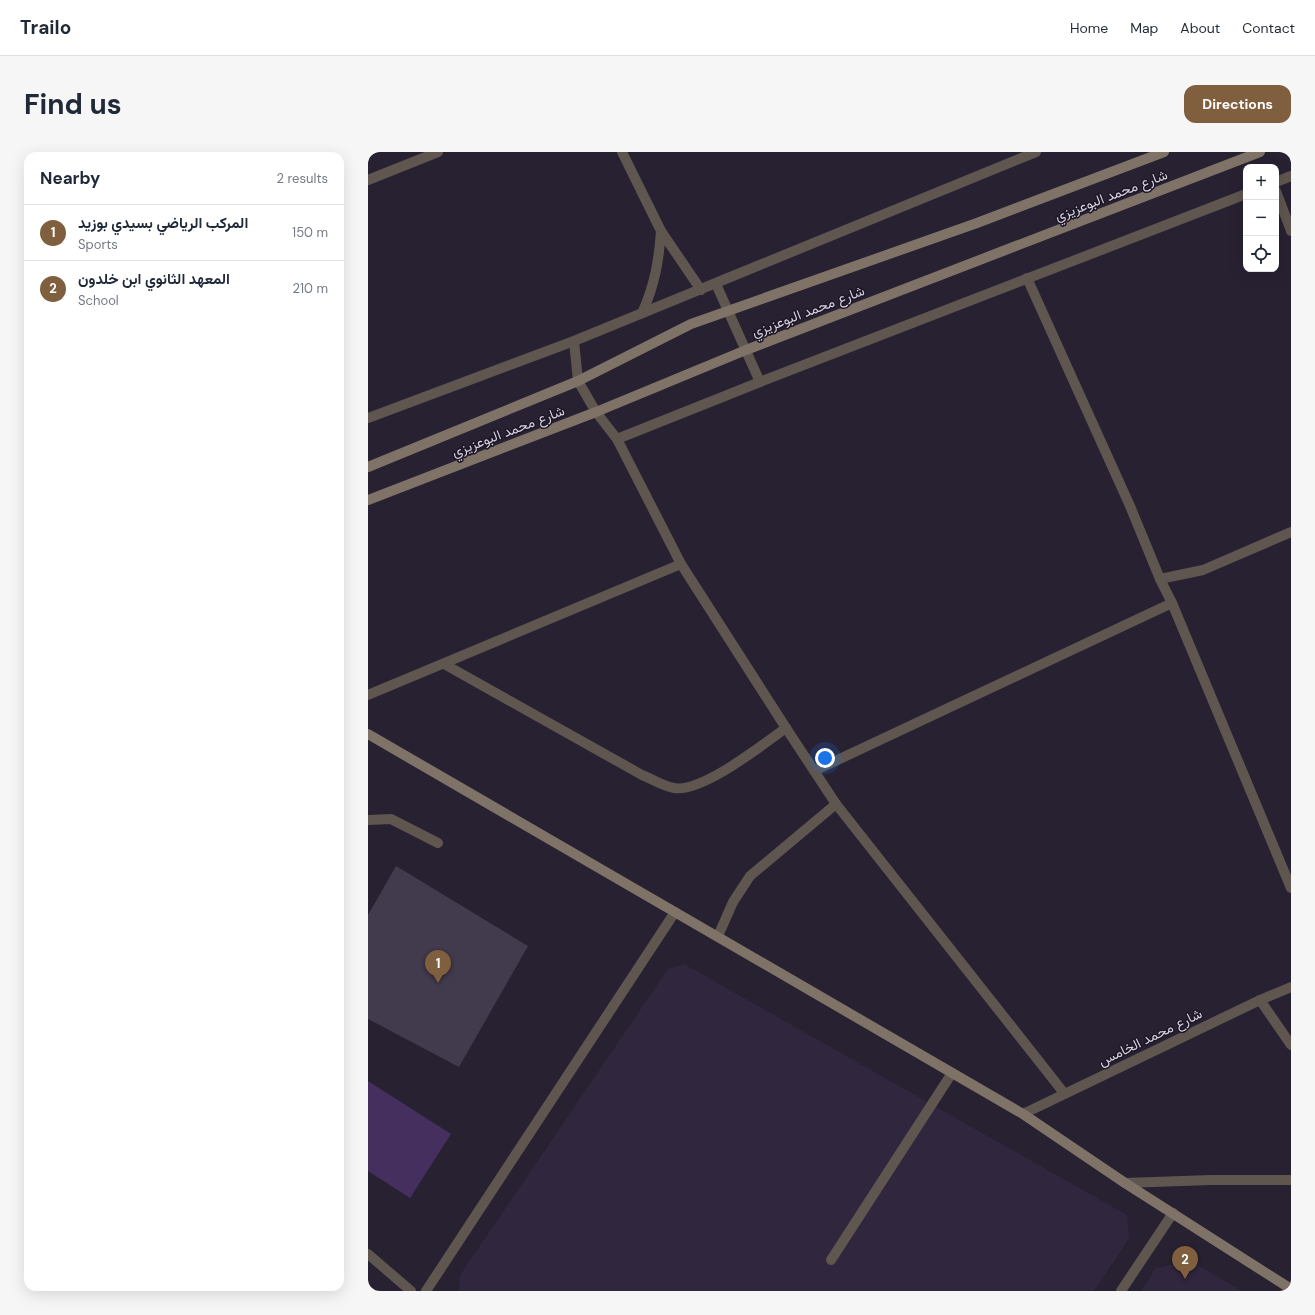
<!DOCTYPE html>
<html lang="en">
<head>
<meta charset="utf-8">
<style>
  :root { --surface:#fff; --page:#f6f6f7; --text:#1f2937; --muted:#747a83; --line:#e0e1e3; --accent:#805f3f }
  body { margin:0; font-family:"DM Sans",Vazirmatn,sans-serif; background:var(--page); color:var(--text) }
  .controls { position:absolute; right:12px; top:12px; display:grid; overflow:hidden; border-radius:8px; box-shadow:0 4px 16px #0002 }
  .controls button { width:36px; height:36px; display:grid; place-items:center; padding:0; border:0; border-bottom:1px solid var(--line); background:var(--surface); color:var(--text); font:20px sans-serif }
  .you { position:absolute; left:457px; top:606px; width:14px; height:14px; margin:-10px; border:3px solid #fff; border-radius:50%; background:#1a73e8; box-shadow:0 0 0 6px #1a73e833 }
  .badge { display:grid; place-items:center; width:26px; height:26px; border-radius:50%; background:var(--accent); color:#fff; font-size:13px; font-weight:700 }
  .pin { position:absolute; translate:-50% -33px; filter:drop-shadow(0 1px 2px #0008) }
  .pin::after { content:''; position:absolute; top:21px; width:14px; height:12px; background:inherit; clip-path:polygon(0 0,100% 0,50% 100%) }
  .list { margin:0; padding:0; list-style:none }
  h2 { display:flex; justify-content:space-between; align-items:center; height:52px; margin:0; padding:0 16px; font-size:17px }
  h2 small { font-size:13px; font-weight:400; color:var(--muted) }
  .list li { display:grid; grid-template-columns:26px 1fr auto; gap:12px; align-items:center; box-sizing:border-box; height:56px; padding:0 16px; border-top:1px solid var(--line) }
  .list b { display:block; font-size:15px; white-space:nowrap }
  .list p { margin:0; font-size:13px; white-space:nowrap; color:var(--muted) }
  .list em { font-size:13px; font-style:normal; color:var(--muted) }
  .icon { flex:none; width:22px; height:22px; fill:none; stroke:currentColor; stroke-width:2; stroke-linecap:round; stroke-linejoin:round }
  .map { position:relative; flex:none; width:923px; height:1139px; overflow:hidden; border-radius:12px }
  header { display:flex; align-items:center; gap:24px; box-sizing:border-box; height:56px; padding:0 20px; background:var(--surface); border-bottom:1px solid var(--line) }
  header strong { font-size:19px }
  nav { display:flex; gap:22px; margin-inline-start:auto; font-size:14px }
  .intro { display:flex; align-items:center; justify-content:space-between; box-sizing:border-box; height:96px; padding:0 24px }
  h1 { margin:0; font-size:28px }
  .button { padding:10px 18px; border-radius:12px; background:var(--accent); color:#fff; font-size:14px; font-weight:700 }
  main { display:flex; gap:24px; padding:0 24px }
  aside { flex:1; background:var(--surface); border-radius:12px; box-shadow:0 4px 16px #0002 }
  .map>svg:first-child { display:block }
  .built { fill:#30263d }
  .green { fill:#442f5e }
  .building { fill:#423a4d }
  .lines { fill:none; stroke-linecap:round; stroke-linejoin:round }
  .lane { stroke:#5e564f; stroke-width:10 }
  .street { stroke:#5e564f; stroke-width:10 }
  .secondary { stroke:#7f7267; stroke-width:10 }
  .labels { text-anchor:middle; stroke-width:3; stroke-linejoin:round; paint-order:stroke }
  .street-label { font-size:14px; fill:#d6d1dd; stroke:#1e1728 }
</style>
</head>
<body>
<header>
<strong>Trailo</strong>
<nav><a>Home</a><a>Map</a><a>About</a><a>Contact</a></nav>
</header>
<div class="intro"><h1>Find us</h1><a class="button">Directions</a></div>
<main>
<aside>
<h2>Nearby<small>2 results</small></h2>
<ul class="list">
<li><span class="badge">1</span><div><b>المركب الرياضي بسيدي بوزيد</b><p>Sports</p></div><em>150 m</em></li>
<li><span class="badge">2</span><div><b>المعهد الثانوي ابن خلدون</b><p>School</p></div><em>210 m</em></li>
</ul>
</aside>
<div class="map">
<svg width="923" height="1139" viewBox="0 0 923 1139">
  <rect width="100%" height="100%" fill="#282132"/>
  <g class="built">
    <path d="M316,812L759,1063L761,1087L726,1139H91L92,1123L300,817Z"/>
    <path d="M823,1109L874,1139H773L788,1116Z"/>
  </g>
  <path class="green" d="M0,929L83,982L42,1046L0,1019Z"/>
  <path class="building" d="M28,714L160,794L91,915L0,867V763Z"/>
  <g class="lines">
    <g class="lane">
      <path d="M0,668L23,667L70,691"/>
      <path d="M463,1108L584,921"/>
      <path d="M58,1139L307,760"/>
      <path d="M753,1139L805,1061"/>
    </g>
    <g class="street">
      <path d="M254,0L293,79L333,138"/>
      <path d="M0,28L70,0"/>
      <path d="M908,30L923,24"/>
      <path d="M908,39L923,79"/>
      <path d="M659,126L762,354L792,427L835,418L923,380"/>
      <path d="M348,132L392,230"/>
      <path d="M275,159C287,132 291,107 293,79"/>
      <path d="M206,189L210,229L228,260L249,287L313,412L418,576L468,652L696,941"/>
      <path d="M0,266L206,189L668,0"/>
      <path d="M249,287L392,230L878,42"/>
      <path d="M792,427L804,451"/>
      <path d="M76,512L274,623C284,627 295,634 306,636C334,641 394,593 418,576"/>
      <path d="M0,543L313,412"/>
      <path d="M446,619L804,451L923,736"/>
      <path d="M350,784L365,750L382,724L468,652"/>
      <path d="M892,848L923,893"/>
      <path d="M655,962L892,848L923,835"/>
      <path d="M757,1031L843,1028H923"/>
      <path d="M0,1102L43,1139"/>
    </g>
    <g class="secondary">
      <path d="M0,315L210,229L323,172L609,71L796,0"/>
      <path d="M0,348L228,260L378,198L892,0"/>
      <path d="M0,582L655,962L757,1031L923,1137"/>
    </g>
  </g>
  <g class="labels">
    <g class="street-label">
      <text transform="translate(743 43) rotate(-21)" y="5">شارع محمد البوعزيزي</text>
      <text transform="translate(440 159) rotate(-21)" y="5">شارع محمد البوعزيزي</text>
      <text transform="translate(140 279) rotate(-21)" y="5">شارع محمد البوعزيزي</text>
      <text transform="translate(782 885) rotate(-26)" y="5">شارع محمد الخامس</text>
    </g>
  </g>
</svg>
<div class="controls">
<button>+</button>
<button>−</button>
<button><svg class="icon" aria-label="locate" viewBox="0 0 24 24"><circle cx="12" cy="12" r="6"/><path d="M12 2v4M12 18v4M2 12h4M18 12h4"/></svg></button>
</div>
<div class="you"></div>
<div class="pin badge" style="left:70px;top:831px">1</div>
<div class="pin badge" style="left:817px;top:1127px">2</div>
</div>
</main>
</body>
</html>
